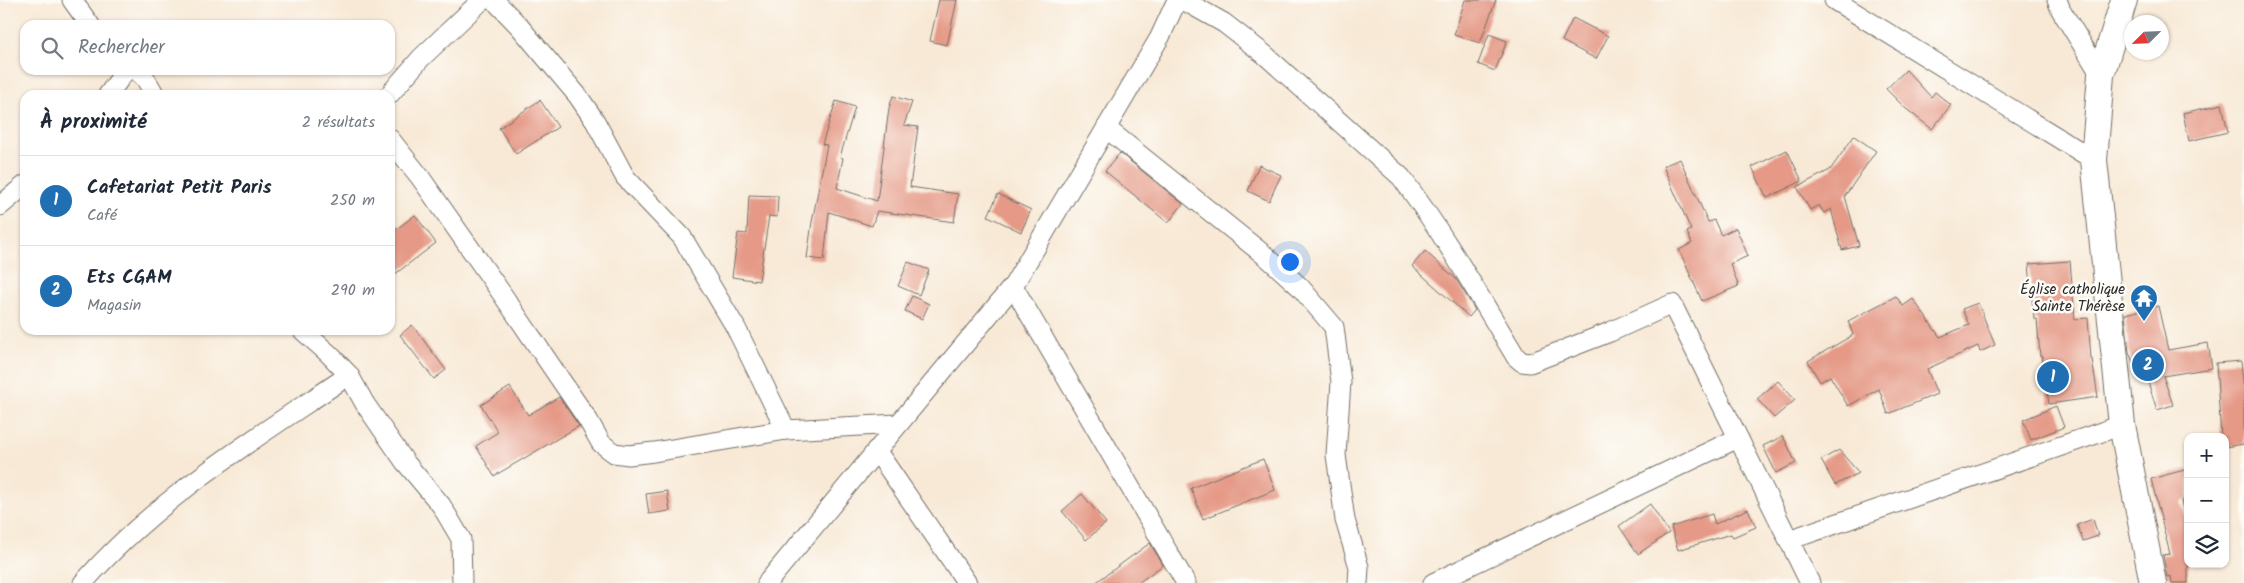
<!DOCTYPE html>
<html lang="fr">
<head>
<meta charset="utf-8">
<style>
  :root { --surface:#fff; --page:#f2f2f3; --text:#1f2937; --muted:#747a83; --line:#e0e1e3; --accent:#1f6fb2 }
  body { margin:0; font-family:Kalam,sans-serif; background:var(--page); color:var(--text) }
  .controls { position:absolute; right:15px; bottom:15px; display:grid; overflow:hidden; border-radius:10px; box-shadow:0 1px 4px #0004 }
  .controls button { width:45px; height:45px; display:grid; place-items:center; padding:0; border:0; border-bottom:1px solid var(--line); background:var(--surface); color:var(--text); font:25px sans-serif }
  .compass { position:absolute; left:2124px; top:15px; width:45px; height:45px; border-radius:50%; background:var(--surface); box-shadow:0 1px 4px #0004; rotate:246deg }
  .you { position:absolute; left:1289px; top:261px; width:18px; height:18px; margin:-12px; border:4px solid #fff; border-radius:50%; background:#1a73e8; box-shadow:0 0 0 8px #1a73e833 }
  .badge { display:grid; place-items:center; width:32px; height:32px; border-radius:50%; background:var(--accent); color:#fff; font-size:16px; font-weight:700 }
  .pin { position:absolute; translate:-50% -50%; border:2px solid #fff; box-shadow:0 1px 5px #0006 }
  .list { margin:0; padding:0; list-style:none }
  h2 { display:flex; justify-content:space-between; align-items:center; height:65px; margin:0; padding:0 20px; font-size:21px }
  h2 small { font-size:16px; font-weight:400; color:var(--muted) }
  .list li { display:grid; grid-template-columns:32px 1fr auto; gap:15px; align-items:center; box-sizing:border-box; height:90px; padding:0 20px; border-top:1px solid var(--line) }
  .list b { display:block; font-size:19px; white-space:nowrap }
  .list p { margin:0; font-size:16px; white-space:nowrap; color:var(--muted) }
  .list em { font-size:16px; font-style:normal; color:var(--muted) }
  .icon { flex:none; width:28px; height:28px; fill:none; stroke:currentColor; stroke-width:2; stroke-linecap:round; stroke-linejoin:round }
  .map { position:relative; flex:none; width:2244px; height:583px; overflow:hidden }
  .search { position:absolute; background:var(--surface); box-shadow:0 1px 4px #0004; left:20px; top:20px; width:375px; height:55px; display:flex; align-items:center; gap:12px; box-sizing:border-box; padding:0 18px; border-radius:15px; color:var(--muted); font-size:19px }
  .panel { position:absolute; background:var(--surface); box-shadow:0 1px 4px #0004; left:20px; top:90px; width:375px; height:245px; border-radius:15px }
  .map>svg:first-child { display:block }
  .building { fill:#e59986 }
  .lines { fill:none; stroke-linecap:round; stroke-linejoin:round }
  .street-casing { stroke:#736e67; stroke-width:21 }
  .secondary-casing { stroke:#736e67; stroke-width:28 }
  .street { stroke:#fff; stroke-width:19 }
  .secondary { stroke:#fff; stroke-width:26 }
  .labels { text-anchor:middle; stroke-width:5; stroke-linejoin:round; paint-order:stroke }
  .poi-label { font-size:15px; fill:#2b2b2b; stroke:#fdfcf7; text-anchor:end }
</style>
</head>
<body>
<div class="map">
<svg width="2244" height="583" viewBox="0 0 2244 583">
  <rect width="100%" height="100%" fill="#fdfcf7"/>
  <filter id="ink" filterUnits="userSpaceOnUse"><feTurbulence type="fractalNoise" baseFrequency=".02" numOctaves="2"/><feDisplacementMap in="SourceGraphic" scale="10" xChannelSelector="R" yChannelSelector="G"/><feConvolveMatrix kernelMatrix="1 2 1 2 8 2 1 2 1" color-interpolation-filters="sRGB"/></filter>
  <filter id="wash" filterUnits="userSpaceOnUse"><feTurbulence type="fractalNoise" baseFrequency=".0096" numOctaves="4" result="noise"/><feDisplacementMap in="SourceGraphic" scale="20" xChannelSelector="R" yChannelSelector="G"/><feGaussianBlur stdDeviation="1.12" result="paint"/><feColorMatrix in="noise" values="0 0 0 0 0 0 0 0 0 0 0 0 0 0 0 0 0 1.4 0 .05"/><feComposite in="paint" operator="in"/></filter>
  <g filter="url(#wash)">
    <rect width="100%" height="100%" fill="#f8e9d6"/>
    <g id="blocks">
      <g class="building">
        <path d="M939,0H957L947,45L930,41Z"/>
        <path d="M1465,0H1496L1480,43L1454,35Z"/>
        <path d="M1573,18L1608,36L1596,59L1562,41Z"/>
        <path d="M1489,34L1507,41L1495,71L1478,64Z"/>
        <path d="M1906,70L1931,97L1935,92L1951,105L1932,129L1905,108L1886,89Z"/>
        <path d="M893,96L912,102L904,125L918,127L910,187L958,194L954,222L877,211L872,226L829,212L824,260L807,258L812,222L827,145L822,144L836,101L855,107L840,157L843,158L837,188L877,201L889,108Z"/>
        <path d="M540,100L558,127L516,154L499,128Z"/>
        <path d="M2222,104L2228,132L2189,141L2183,113Z"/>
        <path d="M1854,136L1876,151L1845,196L1859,246L1842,250L1831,209L1824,213L1819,205L1810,210L1797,187L1830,170Z"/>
        <path d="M1787,150L1802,181L1767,198L1752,167Z"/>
        <path d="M1120,153L1183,204L1168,223L1105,171Z"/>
        <path d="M1680,159L1708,222L1714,220L1721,235L1736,228L1748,256L1730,264L1739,286L1702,301L1679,250L1692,243L1687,232L1691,230L1663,166Z"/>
        <path d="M1259,165L1281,175L1269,201L1248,191Z"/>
        <path d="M998,194L1031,210L1021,232L988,216Z"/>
        <path d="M749,195L778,196L777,217L769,216L759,281L732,277L738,233L747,234Z"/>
        <path d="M415,215L436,243L390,278V234Z"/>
        <path d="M1425,251L1456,279L1475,310L1469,317L1412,266Z"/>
        <path d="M2070,261L2075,319L2088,318L2091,359H2092L2098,397L2049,404L2042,356H2040L2037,319H2034L2029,264Z"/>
        <path d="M908,262L929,270L919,295L898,286Z"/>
        <path d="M912,296L929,304L922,319L905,311Z"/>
        <path d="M1896,296L1903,306L1913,299L1940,337L1969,325L1962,309L1978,303L1995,345L1980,352L1978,346L1927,369L1937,394L1888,414L1879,389L1848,406L1830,376L1820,382L1808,361L1853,335L1848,321Z"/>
        <path d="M2158,306L2168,350L2208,343L2212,368L2163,376L2173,405L2157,410L2147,379L2140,381L2129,352L2125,314Z"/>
        <path d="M412,325L446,370L434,379L400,335Z"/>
        <path d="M2241,361L2244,392V444L2225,447V437H2221L2216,363Z"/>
        <path d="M1778,381L1795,400L1774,418L1757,399Z"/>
        <path d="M510,387L528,415L559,397L579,426L494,476L476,446L498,432L481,405Z"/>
        <path d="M2056,406L2064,427L2031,440L2023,420Z"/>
        <path d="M1783,436L1796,463L1776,473L1763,446Z"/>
        <path d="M1839,450L1859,473L1835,485L1821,460Z"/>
        <path d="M1263,459L1275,490L1203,519L1191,488Z"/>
        <path d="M2188,469V500L2181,501L2188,527V583H2172L2171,576L2167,577L2163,555L2170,554L2151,479Z"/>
        <path d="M667,491L670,511L649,514L646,494Z"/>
        <path d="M1082,494L1106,523L1086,540L1062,511Z"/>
        <path d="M1650,504L1669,533L1638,554L1619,526Z"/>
        <path d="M1748,509L1756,527L1733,537L1731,534L1678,550L1671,527L1712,514L1715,524Z"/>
        <path d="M2093,519L2098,536L2083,541L2077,525Z"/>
        <path d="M1150,543L1163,565L1138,583H1095Z"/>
      </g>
    </g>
  </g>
  <g filter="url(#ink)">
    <use href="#blocks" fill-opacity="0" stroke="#736e67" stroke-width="1"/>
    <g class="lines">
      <g class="street-casing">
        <g id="street">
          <path d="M72,0L90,25"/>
          <path d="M494,0L519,26L578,96L595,121L625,177L682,237L736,328L786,430"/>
          <path d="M1183,0L1224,23L1264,54L1401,177C1444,234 1479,296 1516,357L1522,362L1530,363L1610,332L1672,304L1810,583"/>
          <path d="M1834,0L2094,160"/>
          <path d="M2057,0L2061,10L2101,75"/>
          <path d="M136,70L145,78L155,95"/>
          <path d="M108,95L126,70"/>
          <path d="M389,95L421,58L482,0"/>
          <path d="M1106,128L1268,258L1300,287L1334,327L1341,382L1336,455L1345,520L1359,567L1358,583"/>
          <path d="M390,139L420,177L500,291L588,420L601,443L614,453L629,455L654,452L786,430L898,424"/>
          <path d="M0,206L25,185"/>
          <path d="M1013,286L1186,583"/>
          <path d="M302,330L329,354L349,375L365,404L405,462L441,505L461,539L462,583"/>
          <path d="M876,450L967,583"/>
          <path d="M1789,540L2122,425"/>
          <path d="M83,583C158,497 256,438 349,375"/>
          <path d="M767,583L1013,286L1160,37L1177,0"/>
          <path d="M1433,583L1738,438"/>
        </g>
      </g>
      <g class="secondary-casing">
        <path id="secondary" d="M2124,0L2101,75L2094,160L2122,425L2153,583"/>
      </g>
      <use href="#street" class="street"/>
      <use href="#secondary" class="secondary"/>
    </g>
  </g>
  <defs>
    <g id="temple-pin" transform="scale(1.4375)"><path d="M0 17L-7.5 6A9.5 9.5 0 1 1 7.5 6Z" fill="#1f6fb2" stroke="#fdfcf7"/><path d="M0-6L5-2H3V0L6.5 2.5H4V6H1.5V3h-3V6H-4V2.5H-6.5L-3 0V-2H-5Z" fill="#fff"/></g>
  </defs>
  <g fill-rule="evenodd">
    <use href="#temple-pin" x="2144" y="298"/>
  </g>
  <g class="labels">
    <g class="poi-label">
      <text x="2125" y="294">Église catholique<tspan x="2125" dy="17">Sainte Thérèse</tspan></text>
    </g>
  </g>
</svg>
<div class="controls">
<button>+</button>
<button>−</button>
<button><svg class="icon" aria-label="layers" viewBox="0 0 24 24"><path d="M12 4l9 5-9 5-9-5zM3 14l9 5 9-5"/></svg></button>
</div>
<svg class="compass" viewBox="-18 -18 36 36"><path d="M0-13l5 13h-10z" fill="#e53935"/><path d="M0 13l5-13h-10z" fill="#747a83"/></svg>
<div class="you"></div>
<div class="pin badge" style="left:2053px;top:377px">1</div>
<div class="pin badge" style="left:2148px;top:365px">2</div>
<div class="search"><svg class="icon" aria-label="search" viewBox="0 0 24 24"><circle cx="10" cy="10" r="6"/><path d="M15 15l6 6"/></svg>Rechercher</div>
<section class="panel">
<h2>À proximité<small>2 résultats</small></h2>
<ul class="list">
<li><span class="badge">1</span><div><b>Cafetariat Petit Paris</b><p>Café</p></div><em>250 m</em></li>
<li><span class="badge">2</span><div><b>Ets CGAM</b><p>Magasin</p></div><em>290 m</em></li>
</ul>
</section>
</div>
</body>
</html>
